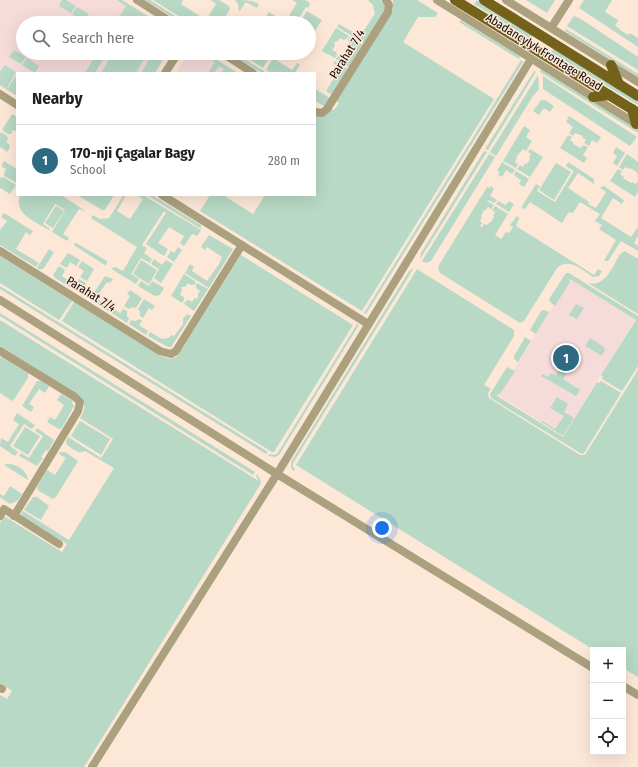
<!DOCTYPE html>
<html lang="en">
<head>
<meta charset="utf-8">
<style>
  :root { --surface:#fff; --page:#f2f2f2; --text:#202124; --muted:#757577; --line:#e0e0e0; --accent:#2e6a81 }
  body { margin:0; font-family:"Fira Sans Condensed",sans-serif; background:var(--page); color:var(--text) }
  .controls { position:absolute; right:12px; bottom:12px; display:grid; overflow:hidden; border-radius:0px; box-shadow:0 4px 16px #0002 }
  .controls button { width:36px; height:36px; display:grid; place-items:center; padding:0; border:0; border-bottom:1px solid var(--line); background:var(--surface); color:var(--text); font:20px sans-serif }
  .you { position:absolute; left:382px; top:528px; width:14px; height:14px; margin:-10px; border:3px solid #fff; border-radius:50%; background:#1a73e8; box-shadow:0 0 0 6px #1a73e833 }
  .badge { display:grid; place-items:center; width:26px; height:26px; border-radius:50%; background:var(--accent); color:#fff; font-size:13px; font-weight:700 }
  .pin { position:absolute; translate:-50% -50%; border:2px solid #fff; box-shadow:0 1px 4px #0006 }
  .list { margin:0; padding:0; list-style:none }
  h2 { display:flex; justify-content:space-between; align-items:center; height:52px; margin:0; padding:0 16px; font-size:17px }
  h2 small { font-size:13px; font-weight:400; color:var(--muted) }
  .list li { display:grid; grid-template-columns:26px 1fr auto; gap:12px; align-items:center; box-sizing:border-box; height:72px; padding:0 16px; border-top:1px solid var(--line) }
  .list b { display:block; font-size:15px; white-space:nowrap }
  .list p { margin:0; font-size:13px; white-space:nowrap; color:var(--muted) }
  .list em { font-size:13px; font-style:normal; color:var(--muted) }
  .icon { flex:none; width:22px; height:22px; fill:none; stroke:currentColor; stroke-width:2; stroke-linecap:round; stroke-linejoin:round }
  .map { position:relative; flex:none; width:638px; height:767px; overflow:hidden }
  .search { position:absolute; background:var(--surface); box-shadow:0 4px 16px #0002; left:16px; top:16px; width:300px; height:44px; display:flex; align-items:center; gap:10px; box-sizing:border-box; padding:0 14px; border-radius:22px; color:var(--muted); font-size:15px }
  .panel { position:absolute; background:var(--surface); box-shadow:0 4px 16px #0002; left:16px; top:72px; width:300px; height:124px; border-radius:0px }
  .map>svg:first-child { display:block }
  .commercial { fill:#f6dbdb }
  .green { fill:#b8d9c6 }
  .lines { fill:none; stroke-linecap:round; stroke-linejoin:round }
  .minor { stroke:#aba17f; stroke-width:8 }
  .major { stroke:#75621a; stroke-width:10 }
  .labels { text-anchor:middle; stroke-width:3; stroke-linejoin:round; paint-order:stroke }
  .street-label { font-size:12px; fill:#110904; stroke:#fde8d8 }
</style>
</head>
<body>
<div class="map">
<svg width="638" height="767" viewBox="0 0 638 767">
  <rect width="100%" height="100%" fill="#fde8d8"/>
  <g class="commercial">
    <path d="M0,0H122L159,23H23V53H167L155,73H17V96L0,85Z"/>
    <path d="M188,53H206L238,73H176Z"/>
    <path d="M570,279L635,320L563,436L498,395Z"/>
  </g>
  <g class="green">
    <path d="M62,0H66L76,6L71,13L59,6Z"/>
    <path d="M117,0H122L159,23H115L126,6Z"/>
    <path d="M145,0H150L186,23H182Z"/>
    <path d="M153,0H183L181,4L206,20L216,4L211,0H219L229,6L230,9L222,23H190Z"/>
    <path d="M235,0C245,0 251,0 259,4L257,8L246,2L239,12L238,4Z"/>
    <path d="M292,0H305L310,3L308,8L306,7L296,23H262L269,12L285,22L297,3Z"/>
    <path d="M368,0H380L385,3V9L364,43L337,27L339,24L360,36L375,14L373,5Z"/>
    <path d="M393,0H417L438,13L435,17H418L403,42L494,99L362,311L200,211L210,195H223L253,214L265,195H315V115L332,109L334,110L339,103L336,101L393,10Z"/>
    <path d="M477,0L533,35L531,39L474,4Z"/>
    <path d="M526,0H555L547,13Z"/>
    <path d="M584,0H612L605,12L618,20L615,26L620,29V30L628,35L630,33L638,38V47L579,8Z"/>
    <path d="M77,7L89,14L84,22L72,14Z"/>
    <path d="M307,11L322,20L313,34L309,32V23H299Z"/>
    <path d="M574,16L581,19L638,57V70L567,26Z"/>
    <path d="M461,20L520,56L519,59L459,22Z"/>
    <path d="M336,28L349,36L346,39L344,40L340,38L338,41L334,42L335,46L332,50L336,52L337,55L335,58L322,51Z"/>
    <path d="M566,29L638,74V77L565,31Z"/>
    <path d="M350,37L363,45L349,67L336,59L338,56L341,55L345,57L347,54L351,53L350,49L352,45L349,43L348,40Z"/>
    <path d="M554,48L638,101V105L551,52Z"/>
    <path d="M14,50L26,57L21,64L9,57Z"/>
    <path d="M97,53H107L95,73H85Z"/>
    <path d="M113,53H146L147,54L136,73H101Z"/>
    <path d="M153,53H167L155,73H141Z"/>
    <path d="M202,53H206L238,73H222L224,69L219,66L214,73H208L215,62Z"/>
    <path d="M229,53H235L267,73H262Z"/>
    <path d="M253,53H272L263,68L249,59Z"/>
    <path d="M27,58L39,66L35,73L22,65Z"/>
    <path d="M273,58L292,70L297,63L300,65L295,73H271L266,70Z"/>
    <path d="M521,60L523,62L366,314L364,313Z"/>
    <path d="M335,61L348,69L332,95L326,91L340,68L333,63Z"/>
    <path d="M5,65L16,72L7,88H8L17,74V96L0,85V72Z"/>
    <path d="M541,69L638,129V133L540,72Z"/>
    <path d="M534,71L536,72L488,150L485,149Z"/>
    <path d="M538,75L539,89L533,96L496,156L490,152Z"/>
    <path d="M543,76L637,137L630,146L543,89Z"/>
    <path d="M315,89L330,98L324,106L315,101Z"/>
    <path d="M541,100H545L554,106L550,112L544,108L539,115L533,111Z"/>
    <path d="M12,114L17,117V132L13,130L11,134H8L2,130Z"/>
    <path d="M569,116L601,137L597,143L592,140L589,146L584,143L586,140L582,137L583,136L575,133L573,136L569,133L573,127L566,122Z"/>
    <path d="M524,126L530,130L526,137L532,141L526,151L523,149L516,157L517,158L515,162L518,164L516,168L503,161Z"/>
    <path d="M1,132L7,136L8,139L6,142L9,144L10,147L7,152L0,147V134Z"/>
    <path d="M568,135L572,137L570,140L574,143L573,144L581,148L583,145L588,147L583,155L587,158L584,163L560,148Z"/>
    <path d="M616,147L625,153L617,166L613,163L617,156L613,153Z"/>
    <path d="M530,149L543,157L530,177L517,169L520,165L523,167L525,163L527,164L530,159L529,157L531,154L528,152Z"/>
    <path d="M484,151L487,152L420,259L421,253Z"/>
    <path d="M489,154L495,157L431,261L426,263L422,261Z"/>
    <path d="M627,154L638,162V175L637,174V172L630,168L629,169L625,167L623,170L619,167Z"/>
    <path d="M4,161L17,169V183L4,176V173L6,169L2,167V164Z"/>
    <path d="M502,162L515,170L512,174L506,170L502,177L498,175L500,172L497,171Z"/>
    <path d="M568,162L594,179V184L578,173L568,188L589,202L588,204L596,208L606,192L600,188L604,186L624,200L622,204L613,198L601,218L631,237L638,227V236L634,243L638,246V251L621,241L608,261H605V259L616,240L599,229L602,225L595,221L600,214L580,202L573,213L569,212L562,223L530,202L525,209L522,208V206L536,184L540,186L537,191L555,202L574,171L566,166Z"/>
    <path d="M556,163L571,172L554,200L539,190Z"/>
    <path d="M618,169L622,171L620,174L624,177L623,178L631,183L632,182L636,184L638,181V192L635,197L610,181Z"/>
    <path d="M516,171L529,179L524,187L519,184L521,180L514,175Z"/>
    <path d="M3,177L16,185L10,194L0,188V178Z"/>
    <path d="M491,186L494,189L490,196L497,200L494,203L488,200L487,201L494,205L491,209L488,207L485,211L484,210L481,216L482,217L480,221L482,223L480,226L482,227L484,224L487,225L490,222H491L494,217L493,216L495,212L492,210L495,206L508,214L495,235L501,239L506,232L509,233L513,227L510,225L516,217L518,216L519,219L516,226L594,275L598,269L602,271L599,276L593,277C582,270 569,257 557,268L524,321L520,323L440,273L438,268L439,265L487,187L490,188Z"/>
    <path d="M20,195H61L84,210L85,211L79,209L63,234L69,238L67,241L52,232L65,210L55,204L43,224L50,229L49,230C36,222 13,214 20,195Z"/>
    <path d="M77,195H114L105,210H102Z"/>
    <path d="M136,195H143L201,230L197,236L192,234L184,246L180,243L184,236L169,227L158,243L168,249L164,256L146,244L166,213L164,211L142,245L147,248L144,253L152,259L150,263L141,258L131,274L139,279L136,284L113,270L112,268L115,267L123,271L137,247L91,218L93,215L100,219L109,218L123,196L125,197L117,211L130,219L143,199Z"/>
    <path d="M147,195H152L201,225V229Z"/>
    <path d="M498,201L506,205L509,201L514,204L509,212L496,204Z"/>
    <path d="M56,206L64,211L53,228L45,223Z"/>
    <path d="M4,213L33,231L30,235L26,232L16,249L39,263L36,267L0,245V230L7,221L1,217Z"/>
    <path d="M209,235L233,249L209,288L185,273L190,264L194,267L192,271L207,281L219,264L222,257L207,247L205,250L201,247Z"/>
    <path d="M76,243L107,261V264L105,265L75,246L74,244Z"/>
    <path d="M178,247L182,250L174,262L167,257L171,251L174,253Z"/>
    <path d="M49,249L54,252L44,268L40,270L37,268Z"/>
    <path d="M625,251L638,259V314L588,283C605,288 613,266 620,254Z"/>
    <path d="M68,253L80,260L76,266L70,262L67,268L60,264Z"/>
    <path d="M241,255L353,325L274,452H272L62,321L74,302L159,355L171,359L176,357L182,349Z"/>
    <path d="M0,256L72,301L59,320L0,283Z"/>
    <path d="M154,259L162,265L166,260L173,264L161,283L154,278L159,269L151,264Z"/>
    <path d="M141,260L157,270L149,284L133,274Z"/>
    <path d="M82,261L94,269L87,281L80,277L84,271L78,267Z"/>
    <path d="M59,266L65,270L62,276L75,285L79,279L86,283L80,292H78L55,278L53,275Z"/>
    <path d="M414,268L293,463V467L295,469L294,471L291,468V462L409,271Z"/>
    <path d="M417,269L514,330V336L484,385L491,389L488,393L489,398L580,455H585L638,370V677L623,668V650H594L296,465Z"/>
    <path d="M566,273H569L638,316V366L622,391L602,379L603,377L601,375L636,320L570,279L569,281L570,282L555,306L550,302L549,299Z"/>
    <path d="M184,274L196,282L194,285H191L188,283L185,287H181L182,291L180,295L184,297V300L182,303L171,296Z"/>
    <path d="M105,276L113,279L110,283L107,282L96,298L120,313L123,309L127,311V316L129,319L127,323L91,300V297Z"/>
    <path d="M141,281L149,286L152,281L164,288L160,295L155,296L138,286Z"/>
    <path d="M197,283L208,289L194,311L184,304L186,301L189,300L192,302L194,299L198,298V294L200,291L196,288V285Z"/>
    <path d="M0,286L268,452L266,454L0,289Z"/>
    <path d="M130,290L142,298L136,308L132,307L129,309L124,306L130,296L127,294Z"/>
    <path d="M144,299L155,306L152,310L149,308L143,318L140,316V312L138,309Z"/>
    <path d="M576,304L584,308L577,319L569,315Z"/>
    <path d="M544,310L549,312L536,334L530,330L541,311Z"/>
    <path d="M0,313L255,472L253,475L0,316Z"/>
    <path d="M187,314L191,316L171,347H168L148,336L150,332L162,339L168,338L172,335L174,336L183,324V319Z"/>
    <path d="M139,319L142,321L139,325L148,331L146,335L129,324L131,320L135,321Z"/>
    <path d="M0,320L259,481L256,476L257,474L261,481L260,485L84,767H0V695L7,699L12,691L0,683V523L4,516L62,552L67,544L23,517L21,514L23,511L69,540L114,468L85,451C79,455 73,449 67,445L66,441L68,437L101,458L113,439L80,418C85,410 87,403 80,396L0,346Z"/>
    <path d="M357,324L359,325L279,455L275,457L268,456L270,454L274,455L277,454Z"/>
    <path d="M525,337L531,341L518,362L514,359V356Z"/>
    <path d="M590,338L604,347L605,350L602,356L585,346Z"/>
    <path d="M2,357L28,373V378L15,398L12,401L0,393V358Z"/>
    <path d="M564,361L571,365L563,379L580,390L576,396L541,376L543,374L548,377L551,373L556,375Z"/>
    <path d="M507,367L515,371L500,394H498L497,396L563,437L597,382L599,383L601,381L621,393L584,453L582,454L491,398L490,394Z"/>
    <path d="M37,381H41L49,386L45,393L39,389L29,404L34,407L31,412L22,406Z"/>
    <path d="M61,394L73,401L72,402L74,406L62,428L59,429L47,422L50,417L55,420L64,405L57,400Z"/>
    <path d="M557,397L568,404L564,412L574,418L563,436L541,422L542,421L555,429L564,416L550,408Z"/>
    <path d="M17,413L35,425L32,429L24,424L10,446L18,452L15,456L0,446L1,438L8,442L19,424L13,420Z"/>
    <path d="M80,421L110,439L101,455L71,436Z"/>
    <path d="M25,427L40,436L28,455L13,446Z"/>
    <path d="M37,428L54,440L48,451L46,450L41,457L43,458L37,466L19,456L21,453L29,458L43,436L35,431Z"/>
    <path d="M60,452H65L78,461L56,497L53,499L39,491L37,487L47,470L55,475L66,458L59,454Z"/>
    <path d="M6,464C16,463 27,470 28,480L4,465Z"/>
    <path d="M10,486L22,494L17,501L10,504L0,497V494L4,496Z"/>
    <path d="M33,497H37L49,506L41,520L24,510Z"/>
  </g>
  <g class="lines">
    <g class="minor">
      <path d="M137,0L173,23"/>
      <path d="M437,0L638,125"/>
      <path d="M506,0L638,82"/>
      <path d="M551,28L569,0"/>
      <path d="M222,53L253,73"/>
      <path d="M165,73L178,53"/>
      <path d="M0,94L17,105"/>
      <path d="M315,112L322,113L327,109L388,12L389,5L386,0"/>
      <path d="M162,195L368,324"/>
      <path d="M0,251L160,351L171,354L176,351L242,245"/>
      <path d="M0,300L277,474L593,668"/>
      <path d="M0,351L75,397L80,402L78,411L14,516"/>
      <path d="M0,516L4,509L59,544"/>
      <path d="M623,686L638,695"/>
      <path d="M0,688L2,689"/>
      <path d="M92,767L277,474L531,59"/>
    </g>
    <g class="major">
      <path d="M455,0L638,113"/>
      <path d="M484,0L638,96"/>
      <path d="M611,65L619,84"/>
      <path d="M593,97L609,95"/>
      <path d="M632,109L636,124"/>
    </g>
  </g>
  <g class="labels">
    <g class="street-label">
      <text transform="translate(544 52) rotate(32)" y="4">Abadancylyk Frontage Road</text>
      <text transform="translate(347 54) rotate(-58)" y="4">Parahat 7/4</text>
      <text transform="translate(91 294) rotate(32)" y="4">Parahat 7/4</text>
    </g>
  </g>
</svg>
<div class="controls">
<button>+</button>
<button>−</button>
<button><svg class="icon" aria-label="locate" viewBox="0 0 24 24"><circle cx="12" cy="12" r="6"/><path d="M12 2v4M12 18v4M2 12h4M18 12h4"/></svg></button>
</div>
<div class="you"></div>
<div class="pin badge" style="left:566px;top:358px">1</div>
<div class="search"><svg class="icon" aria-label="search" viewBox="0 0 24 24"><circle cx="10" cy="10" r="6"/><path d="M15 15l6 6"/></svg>Search here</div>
<section class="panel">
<h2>Nearby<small></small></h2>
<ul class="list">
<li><span class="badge">1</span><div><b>170-nji Çagalar Bagy</b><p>School</p></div><em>280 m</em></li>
</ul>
</section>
</div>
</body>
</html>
